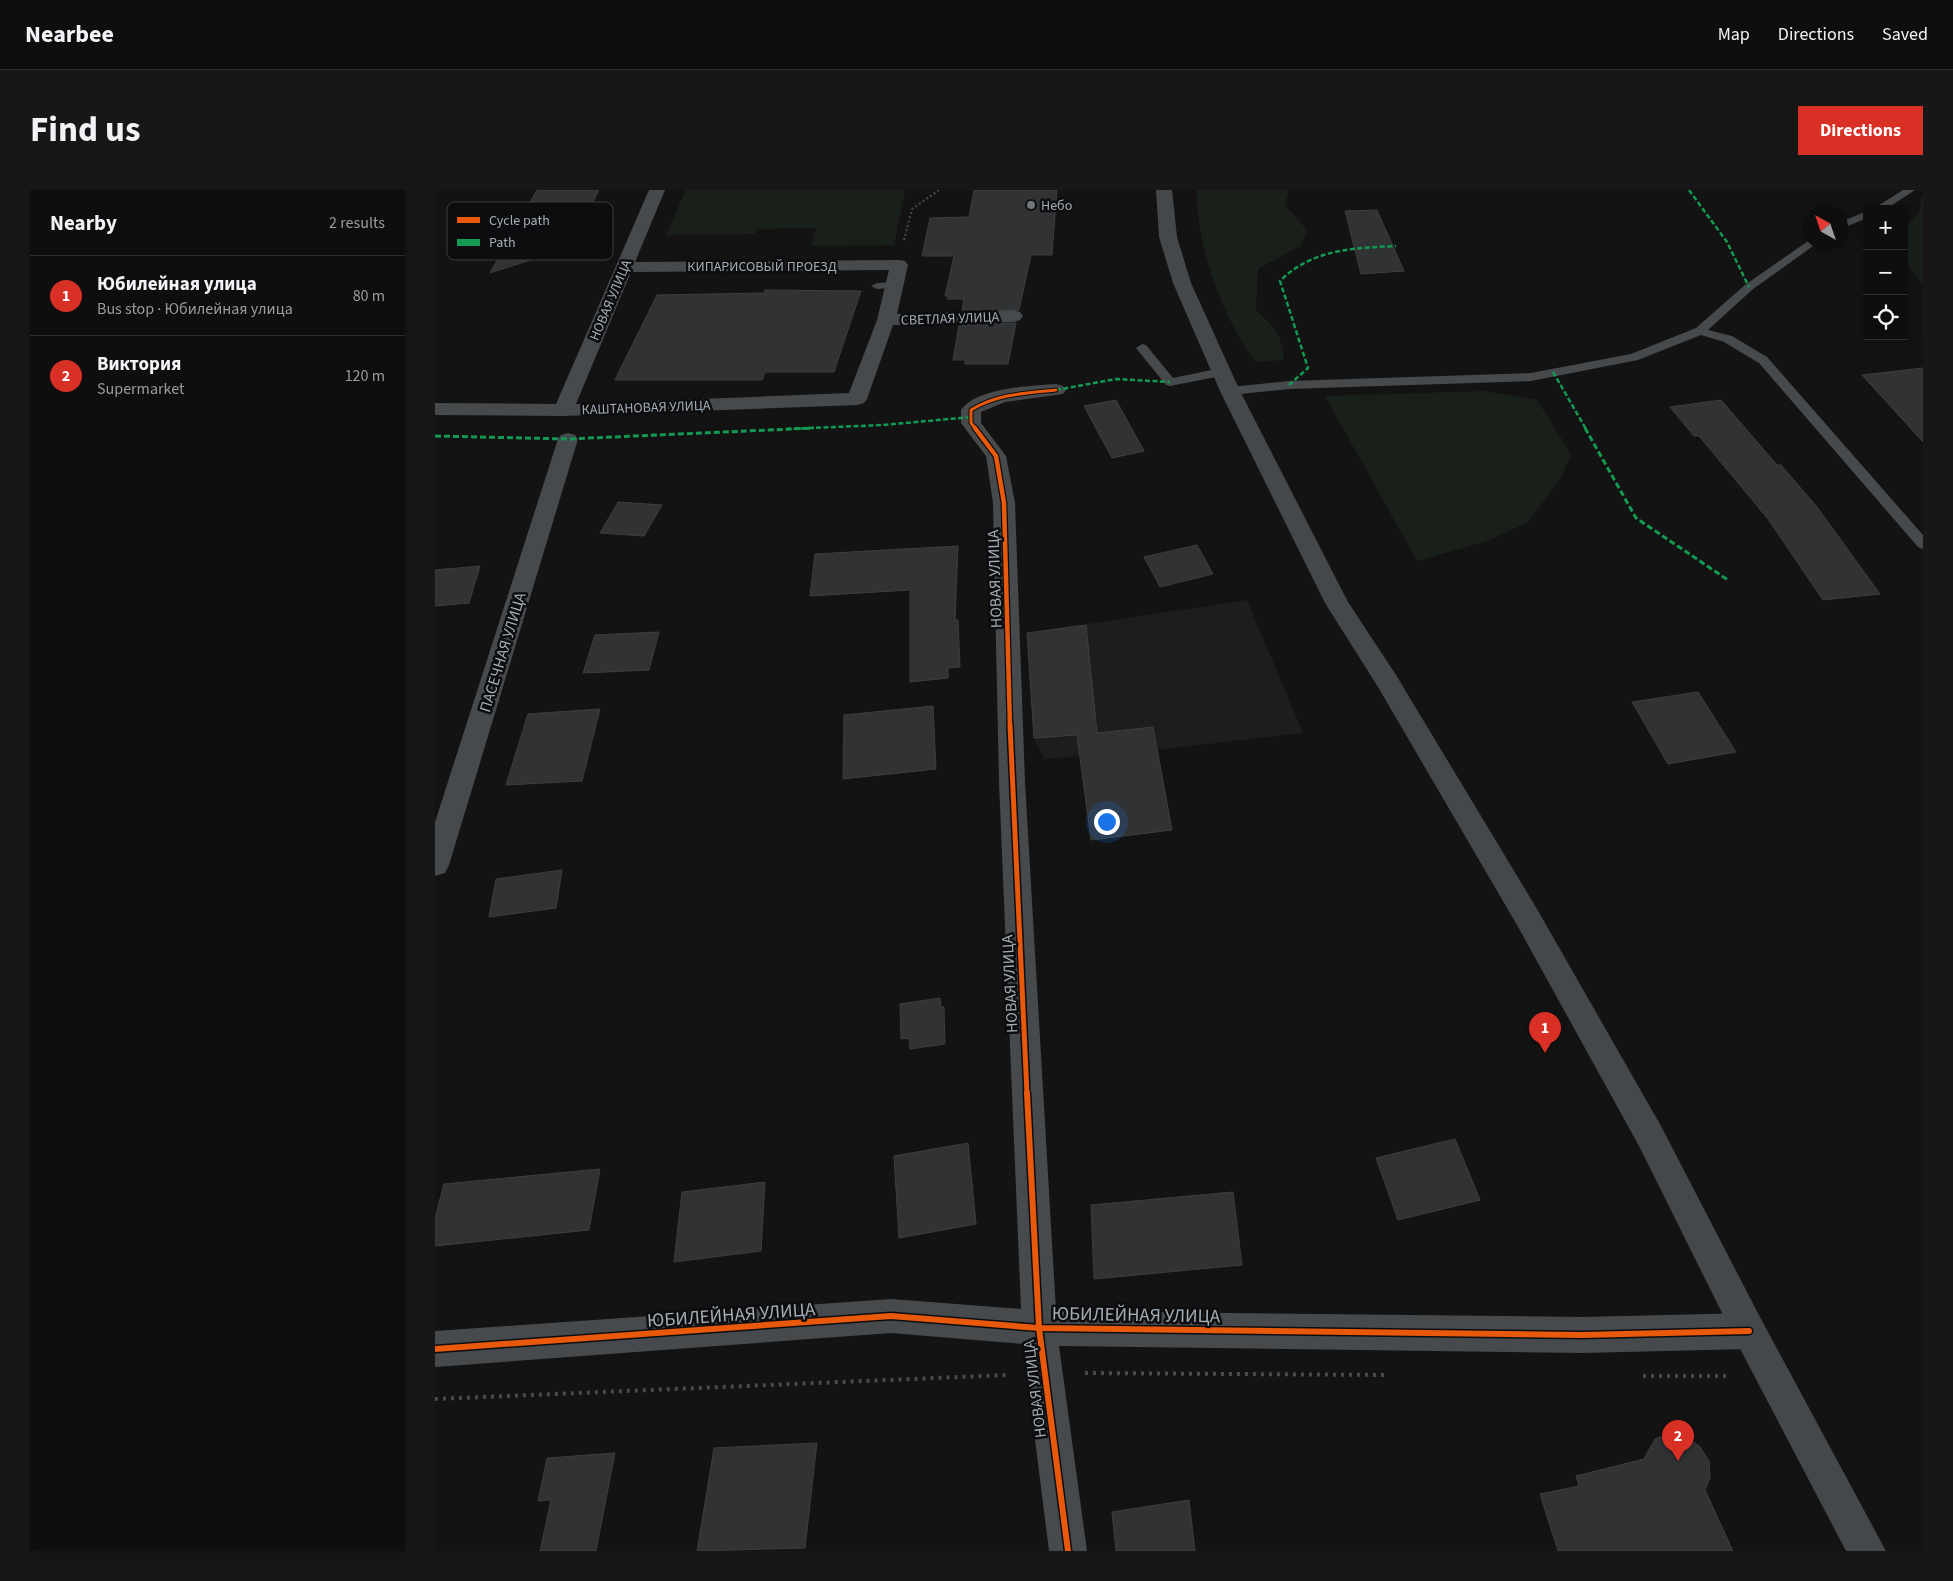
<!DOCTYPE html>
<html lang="en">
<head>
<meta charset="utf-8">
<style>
  :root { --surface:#0e0e0e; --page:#171717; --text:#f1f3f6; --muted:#9b9c9e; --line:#2e2e2e; --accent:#d93025 }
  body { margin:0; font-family:"Source Sans 3",sans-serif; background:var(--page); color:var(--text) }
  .controls { position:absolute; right:15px; top:15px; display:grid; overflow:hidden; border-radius:0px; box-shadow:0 2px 12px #0003 }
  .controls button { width:45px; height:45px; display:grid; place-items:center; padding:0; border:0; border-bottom:1px solid var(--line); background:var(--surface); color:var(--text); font:25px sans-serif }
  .compass { position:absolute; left:1368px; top:15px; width:45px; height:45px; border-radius:50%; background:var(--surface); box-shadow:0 2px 12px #0003; rotate:320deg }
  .you { position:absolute; left:671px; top:631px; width:18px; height:18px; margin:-12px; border:4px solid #fff; border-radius:50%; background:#1a73e8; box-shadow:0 0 0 8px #1a73e833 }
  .badge { display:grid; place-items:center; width:32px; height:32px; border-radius:50%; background:var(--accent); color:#fff; font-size:16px; font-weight:700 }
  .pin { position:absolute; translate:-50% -41px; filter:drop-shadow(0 1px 2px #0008) }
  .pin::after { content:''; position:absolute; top:26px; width:18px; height:15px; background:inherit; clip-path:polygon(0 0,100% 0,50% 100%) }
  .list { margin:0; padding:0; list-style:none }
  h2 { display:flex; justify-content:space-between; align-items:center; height:65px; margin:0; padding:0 20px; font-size:21px }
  h2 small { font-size:16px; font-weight:400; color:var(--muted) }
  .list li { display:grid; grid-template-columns:32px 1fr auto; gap:15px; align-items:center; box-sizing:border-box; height:80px; padding:0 20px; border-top:1px solid var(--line) }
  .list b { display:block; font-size:19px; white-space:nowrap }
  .list p { margin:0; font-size:16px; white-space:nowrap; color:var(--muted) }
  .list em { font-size:16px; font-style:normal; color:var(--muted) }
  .icon { flex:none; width:28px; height:28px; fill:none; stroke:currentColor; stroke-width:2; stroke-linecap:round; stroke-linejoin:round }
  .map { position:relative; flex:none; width:1488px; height:1361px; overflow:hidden; border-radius:0px }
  header { display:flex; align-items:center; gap:30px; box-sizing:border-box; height:70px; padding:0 25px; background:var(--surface); border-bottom:1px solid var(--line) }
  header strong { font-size:24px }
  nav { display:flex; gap:28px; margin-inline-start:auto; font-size:18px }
  .intro { display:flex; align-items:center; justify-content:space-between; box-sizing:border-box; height:120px; padding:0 30px }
  h1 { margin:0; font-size:35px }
  .button { padding:12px 22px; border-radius:0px; background:var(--accent); color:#fff; font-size:18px; font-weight:700 }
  main { display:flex; gap:30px; padding:0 30px }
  aside { flex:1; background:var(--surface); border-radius:0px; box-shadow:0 2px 12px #0003 }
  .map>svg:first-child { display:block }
  .built { fill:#1d1d1f }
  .green { fill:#192019 }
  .building { fill:#313233; stroke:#3b3e40 }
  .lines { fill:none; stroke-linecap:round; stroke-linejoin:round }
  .path-far1 { stroke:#484b4e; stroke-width:2; stroke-dasharray:2 2.5; stroke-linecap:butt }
  .path { stroke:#484b4e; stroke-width:4; stroke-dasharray:3 5; stroke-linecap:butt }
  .lane { fill:#474a4c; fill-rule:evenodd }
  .street { fill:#474a4c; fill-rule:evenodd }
  .secondary { fill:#45484a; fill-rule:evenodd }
  .quiet-far1 { stroke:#139951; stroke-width:2.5; stroke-dasharray:5 2.5; stroke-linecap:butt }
  .quiet { stroke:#139951; stroke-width:3; stroke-dasharray:6 3; stroke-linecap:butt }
  .cycleway-far3-casing { stroke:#0d0d0f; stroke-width:5 }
  .cycleway-far2-casing { stroke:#0d0d0f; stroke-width:7 }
  .cycleway-far1-casing { stroke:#0d0d0f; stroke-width:8 }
  .cycleway-casing { stroke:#0d0d0f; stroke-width:9 }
  .cycleway-far3 { stroke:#e8590c; stroke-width:3 }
  .cycleway-far2 { stroke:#e8590c; stroke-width:4.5 }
  .cycleway-far1 { stroke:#e8590c; stroke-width:5 }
  .cycleway { stroke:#e8590c; stroke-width:6 }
  .poi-dot { fill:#70777d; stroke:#0d0d0f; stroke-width:2 }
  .labels { text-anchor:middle; stroke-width:5; stroke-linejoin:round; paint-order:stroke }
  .far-poi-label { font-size:14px; fill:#a2adb6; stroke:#0d0d0f; text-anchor:start }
  .far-street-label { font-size:14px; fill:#a2adb6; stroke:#0d0d0f }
  .street-label { font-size:16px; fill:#a2adb6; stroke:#0d0d0f }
  .near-street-label { font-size:19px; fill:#a2adb6; stroke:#0d0d0f }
  .key { fill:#0d0d0f; stroke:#3a3d41; stroke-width:1 }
  .key-label { font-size:14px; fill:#a2adb6 }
</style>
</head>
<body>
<header>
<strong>Nearbee</strong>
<nav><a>Map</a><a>Directions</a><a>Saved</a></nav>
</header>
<div class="intro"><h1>Find us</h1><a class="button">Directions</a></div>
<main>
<aside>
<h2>Nearby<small>2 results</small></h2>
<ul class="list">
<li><span class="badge">1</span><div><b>Юбилейная улица</b><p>Bus stop · Юбилейная улица</p></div><em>80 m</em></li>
<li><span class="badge">2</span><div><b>Виктория</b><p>Supermarket</p></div><em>120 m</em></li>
</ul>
</aside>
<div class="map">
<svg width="1488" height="1361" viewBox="0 0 1488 1361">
  <rect width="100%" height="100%" fill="#131313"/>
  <path class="built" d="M812,410L868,543L713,561L609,569L599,548L592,443Z"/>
  <g class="green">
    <path d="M251,0H470L459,55L376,56L381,38L322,39L320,44L231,45Z"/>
    <path d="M762,0H854L850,15L872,40L867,55L823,79L821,120C839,137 847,144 849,170L821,172C789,133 760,51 762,0Z"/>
    <path d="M1488,7V96L1469,70V40L1485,21L1486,8Z"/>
    <path d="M1049,201L1102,210L1136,264L1126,288L1093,332L1053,351L982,371L890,206Z"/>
  </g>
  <g class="building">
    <path d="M102,0H164L137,52L117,59L120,62L55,83Z"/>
    <path d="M539,0H622L617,65H596L584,120H527L529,109H512L513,106H510L519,66H487L495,28L534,27Z"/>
    <path d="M942,20L969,81L926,84L910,21Z"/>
    <path d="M330,100L426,101L399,182H330L327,190H180L222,105L329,103Z"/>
    <path d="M581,133L573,174H530V170H518L524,135Z"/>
    <path d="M1488,178V252L1427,185Z"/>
    <path d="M681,210L692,230L709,261L677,268L649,216Z"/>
    <path d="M1286,210L1342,275H1346L1382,317L1445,404L1388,410L1333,329L1264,246H1259L1235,217Z"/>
    <path d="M183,312L227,315L209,346L165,343Z"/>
    <path d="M762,355L778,384L725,397L709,367Z"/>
    <path d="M523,356L520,430H523L525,477L513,478V488L475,492V400L375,406L380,364Z"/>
    <path d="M45,376L34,413L0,416V380Z"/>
    <path d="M651,435L662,543L718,537L737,640L656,650L642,545L599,548L592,443Z"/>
    <path d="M224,442L214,480L148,483L160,445Z"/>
    <path d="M1263,502L1301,562L1233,574L1197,512Z"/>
    <path d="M498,516L501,579L408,589L409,525Z"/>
    <path d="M165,519L147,591L71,595L93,524Z"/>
    <path d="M127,680L121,718L54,727L61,689Z"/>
    <path d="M505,808L506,817H509L510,854L475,859L474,848L466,849L465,814Z"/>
    <path d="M1020,949L1045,1010L963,1030L941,968Z"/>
    <path d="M533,953L541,1034L464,1048L459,966Z"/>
    <path d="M165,979L154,1040L0,1056V1028L9,994Z"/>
    <path d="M330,992L326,1061L239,1072L247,1002Z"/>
    <path d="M798,1002L807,1075L659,1089L656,1015Z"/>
    <path d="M1239,1242L1251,1246L1265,1257L1274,1271L1275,1288L1270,1300L1298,1361H1123L1105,1304L1144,1296L1141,1286L1209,1269L1220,1249Z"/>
    <path d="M382,1253L370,1358L262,1361L279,1258Z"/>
    <path d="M180,1263L161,1361H105L116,1310L103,1311L112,1268Z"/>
    <path d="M754,1310L760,1361H681L677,1322Z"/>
  </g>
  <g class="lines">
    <path class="path-far1" d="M469,50L477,19L504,0"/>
    <g class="path">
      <path d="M650,1183L954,1185"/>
      <path d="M1208,1186H1294"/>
      <path d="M0,1209L572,1185"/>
    </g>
    <g class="lane">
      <path d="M1468,0H1480L1451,19H1438Z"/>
      <path d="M1432,21V28L1406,39V32Z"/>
      <path d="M1376,49V52H1382L1381,54L1318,99L1273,140L1297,146L1332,167L1488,345V359L1483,357L1324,173L1289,152L1266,145L1203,170L1096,191L854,199L795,205L789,201L795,197L854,191L1096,183L1196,164L1261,138L1310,95Z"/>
      <path d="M459,92L465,95L463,97L442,99L436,96L442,93Z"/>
      <path d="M707,154L711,155L738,188L786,178L792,182L786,186L735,196L731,195L701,158Z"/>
    </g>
    <g class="street">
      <path d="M214,0H230L200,72L464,70L470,71L473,75L462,124L579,120L585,122L588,126L585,130L579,132L458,135L432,209L429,213L422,215L128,226L0,225V213L121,214ZM454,80L442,130L414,203L141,214L196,82Z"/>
      <path d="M621,194L628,196L631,200L628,204L570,212L546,222V233L571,266L580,313L590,592L621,1121L1147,1127L1314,1123L1326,1129L1332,1141L1326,1153L1314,1159L1147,1163L624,1156L652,1361H614L588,1154L456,1143L0,1177V1141L456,1109L586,1119L564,592L558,313L551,266L526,233V220C542,197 596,196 621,194Z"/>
      <path d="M133,243L140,245L143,249L14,675L10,683L0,686V632L123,249L126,245Z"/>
    </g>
    <path class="secondary" d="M721,0H737L742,47L756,93L805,201L913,412L961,485L1102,719L1226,936L1326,1129L1451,1361H1411L1302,1153L1204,956L1082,735L943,497L890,413L785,201L738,93L724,47Z"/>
    <g class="quiet-far1">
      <path d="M1254,0L1292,52L1314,97"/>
      <path d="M1118,182L1151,239"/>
      <path d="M854,195L873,178L845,91C877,59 919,58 961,56"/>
      <path d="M621,200L681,189L735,192"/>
      <path d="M351,239L448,235L536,227"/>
    </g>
    <g class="quiet">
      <path d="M1150,238L1201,328L1293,390"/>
      <path d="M0,246L133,249L379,238"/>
    </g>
    <g class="cycleway-far3-casing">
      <path id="cycleway-far3" d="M541,239L536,233V220C562,204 591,203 621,200"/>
    </g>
    <g class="cycleway-far2-casing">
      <path id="cycleway-far2" d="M540,238L561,266L569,313L575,536"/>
    </g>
    <g class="cycleway-far1-casing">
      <path id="cycleway-far1" d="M575,535L592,904"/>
    </g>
    <g class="cycleway-casing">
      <g id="cycleway">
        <path d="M592,903L604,1138L633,1361"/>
        <path d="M0,1159L456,1126L604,1138L1147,1145L1314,1141"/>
      </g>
    </g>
    <use href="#cycleway-far3" class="cycleway-far3"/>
    <use href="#cycleway-far2" class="cycleway-far2"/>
    <use href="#cycleway-far1" class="cycleway-far1"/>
    <use href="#cycleway" class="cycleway"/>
  </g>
  <circle class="poi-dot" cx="596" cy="15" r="5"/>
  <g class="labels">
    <g class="far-poi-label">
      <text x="606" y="20">Небо</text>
    </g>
    <g class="far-street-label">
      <text x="327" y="81">КИПАРИСОВЫЙ ПРОЕЗД</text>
      <text transform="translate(175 110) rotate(-67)" y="5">НОВАЯ УЛИЦА</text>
      <text transform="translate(515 128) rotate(-2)" y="5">СВЕТЛАЯ УЛИЦА</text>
      <text transform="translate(211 217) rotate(-2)" y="5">КАШТАНОВАЯ УЛИЦА</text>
    </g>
    <g class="street-label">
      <text transform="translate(559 389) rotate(-92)" y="6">НОВАЯ УЛИЦА</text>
      <text transform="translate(67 462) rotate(-73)" y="6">ПАСЕЧНАЯ УЛИЦА</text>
      <text transform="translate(574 794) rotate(-93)" y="6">НОВАЯ УЛИЦА</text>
      <text transform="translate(599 1199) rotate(-97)" y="6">НОВАЯ УЛИЦА</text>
    </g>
    <g class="near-street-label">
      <text transform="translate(296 1124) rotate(-4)" y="7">ЮБИЛЕЙНАЯ УЛИЦА</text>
      <text transform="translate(701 1124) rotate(1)" y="7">ЮБИЛЕЙНАЯ УЛИЦА</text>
    </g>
  </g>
  <rect x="12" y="12" width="166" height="58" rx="8" class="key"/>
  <rect x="22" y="27" width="23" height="6" fill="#e8590c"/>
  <rect x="22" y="49" width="23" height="7" fill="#139951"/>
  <g class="key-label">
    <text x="54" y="35">Cycle path</text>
    <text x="54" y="57">Path</text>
  </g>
</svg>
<div class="controls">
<button>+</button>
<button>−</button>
<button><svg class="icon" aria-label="locate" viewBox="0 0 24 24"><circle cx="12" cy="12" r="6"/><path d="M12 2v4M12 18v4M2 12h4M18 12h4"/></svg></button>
</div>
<svg class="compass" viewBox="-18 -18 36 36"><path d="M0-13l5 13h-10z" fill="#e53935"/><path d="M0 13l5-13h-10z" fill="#9b9c9e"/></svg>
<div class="you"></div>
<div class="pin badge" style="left:1110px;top:863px">1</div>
<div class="pin badge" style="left:1243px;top:1271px">2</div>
</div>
</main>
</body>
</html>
